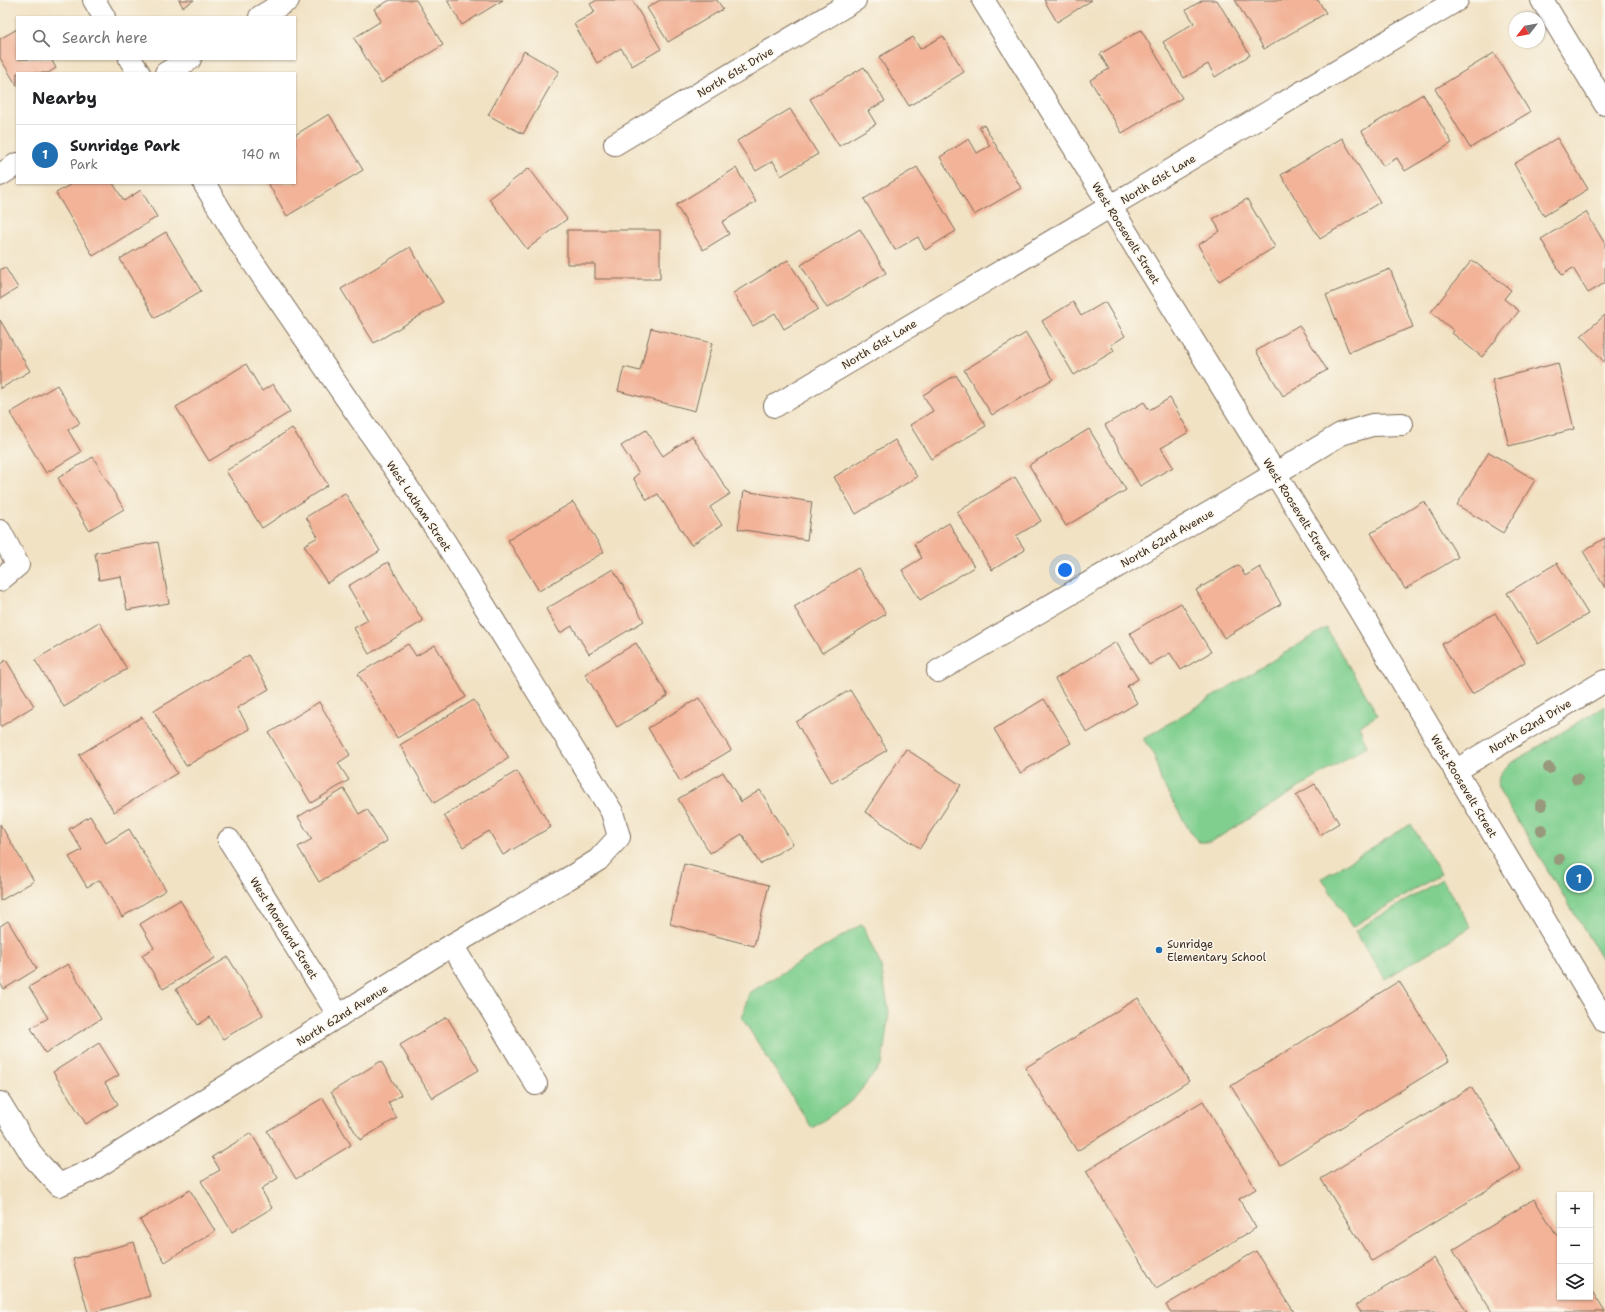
<!DOCTYPE html>
<html lang="en">
<head>
<meta charset="utf-8">
<style>
  :root { --surface:#fff; --page:#f6f6f6; --text:#202124; --muted:#757577; --line:#e0e0e0; --accent:#1f6fb2 }
  body { margin:0; font-family:"Shantell Sans",sans-serif; background:var(--page); color:var(--text) }
  .controls { position:absolute; right:12px; bottom:12px; display:grid; overflow:hidden; border-radius:0px; box-shadow:0 1px 3px #0004 }
  .controls button { width:36px; height:36px; display:grid; place-items:center; padding:0; border:0; border-bottom:1px solid var(--line); background:var(--surface); color:var(--text); font:20px sans-serif }
  .compass { position:absolute; left:1509px; top:12px; width:36px; height:36px; border-radius:50%; background:var(--surface); box-shadow:0 1px 3px #0004; rotate:239deg }
  .you { position:absolute; left:1065px; top:570px; width:14px; height:14px; margin:-10px; border:3px solid #fff; border-radius:50%; background:#1a73e8; box-shadow:0 0 0 6px #1a73e833 }
  .badge { display:grid; place-items:center; width:26px; height:26px; border-radius:50%; background:var(--accent); color:#fff; font-size:13px; font-weight:700 }
  .pin { position:absolute; translate:-50% -50%; border:2px solid #fff; box-shadow:0 1px 4px #0006 }
  .list { margin:0; padding:0; list-style:none }
  h2 { display:flex; justify-content:space-between; align-items:center; height:52px; margin:0; padding:0 16px; font-size:17px }
  h2 small { font-size:13px; font-weight:400; color:var(--muted) }
  .list li { display:grid; grid-template-columns:26px 1fr auto; gap:12px; align-items:center; box-sizing:border-box; height:60px; padding:0 16px; border-top:1px solid var(--line) }
  .list b { display:block; font-size:15px; white-space:nowrap }
  .list p { margin:0; font-size:13px; white-space:nowrap; color:var(--muted) }
  .list em { font-size:13px; font-style:normal; color:var(--muted) }
  .icon { flex:none; width:22px; height:22px; fill:none; stroke:currentColor; stroke-width:2; stroke-linecap:round; stroke-linejoin:round }
  .map { position:relative; flex:none; width:1605px; height:1312px; overflow:hidden }
  .search { position:absolute; background:var(--surface); box-shadow:0 1px 3px #0004; left:16px; top:16px; width:280px; height:44px; display:flex; align-items:center; gap:10px; box-sizing:border-box; padding:0 14px; border-radius:0px; color:var(--muted); font-size:15px }
  .panel { position:absolute; background:var(--surface); box-shadow:0 1px 3px #0004; left:16px; top:72px; width:280px; height:112px; border-radius:0px }
  .map>svg:first-child { display:block }
  .green { fill:#80cf8f; stroke:#5e7c56 }
  .building { fill:#f2b398 }
  .lines { fill:none; stroke-linecap:round; stroke-linejoin:round }
  .minor-casing { stroke:#7b6a58; stroke-width:24 }
  .minor { stroke:#fff; stroke-width:22 }
  .tree { fill:#98987b }
  .poi-dot { fill:#1f6fb2; stroke:#fbf7ec; stroke-width:1.5 }
  .labels { text-anchor:middle; stroke-width:3; stroke-linejoin:round; paint-order:stroke }
  .street-label { font-size:11px; fill:#3b2a1e; stroke:#fbf7ec }
  .poi-label { font-size:11px; fill:#3b2a1e; stroke:#fbf7ec; text-anchor:start }
</style>
</head>
<body>
<div class="map">
<svg width="1605" height="1312" viewBox="0 0 1605 1312">
  <rect width="100%" height="100%" fill="#fbf7ec"/>
  <filter id="ink" filterUnits="userSpaceOnUse"><feTurbulence type="fractalNoise" baseFrequency=".025" numOctaves="2"/><feDisplacementMap in="SourceGraphic" scale="8" xChannelSelector="R" yChannelSelector="G"/><feConvolveMatrix kernelMatrix="1 2 1 2 8 2 1 2 1" color-interpolation-filters="sRGB"/></filter>
  <filter id="wash" filterUnits="userSpaceOnUse"><feTurbulence type="fractalNoise" baseFrequency=".012" numOctaves="4" result="noise"/><feDisplacementMap in="SourceGraphic" scale="16" xChannelSelector="R" yChannelSelector="G"/><feGaussianBlur stdDeviation="0.9" result="paint"/><feColorMatrix in="noise" values="0 0 0 0 0 0 0 0 0 0 0 0 0 0 0 0 0 1.4 0 .05"/><feComposite in="paint" operator="in"/></filter>
  <g filter="url(#wash)">
    <rect width="100%" height="100%" fill="#f1e2c4"/>
    <g class="green">
      <path d="M1326,628L1378,715L1359,726L1367,746L1211,842H1199L1192,835L1161,781L1153,752L1143,739Z"/>
      <path d="M1605,706V964L1500,792C1496,779 1499,772 1510,764Z"/>
      <path d="M1411,824L1441,874L1352,927L1322,878Z"/>
      <path d="M1442,879L1471,927L1385,979L1355,931Z"/>
      <path d="M862,924L881,966L889,1013L882,1064L852,1101L812,1128L742,1018L749,993Z"/>
    </g>
    <g id="blocks">
      <g class="building">
        <path d="M179,0H194L183,7Z"/>
        <path d="M390,0H416L443,45L381,83L354,38L381,21L374,9Z"/>
        <path d="M447,0H503L462,25Z"/>
        <path d="M597,0H632L661,49L632,66L621,48L597,63L574,24L595,12L590,4Z"/>
        <path d="M660,0H717L723,9L668,42L647,8Z"/>
        <path d="M1044,0H1092L1057,22Z"/>
        <path d="M1203,0H1217L1250,55L1215,77L1208,64L1184,78L1163,42L1194,23L1186,10Z"/>
        <path d="M1235,0H1318L1326,13L1264,49Z"/>
        <path d="M17,29V59H51L56,68L48,73H17V86L0,58V39Z"/>
        <path d="M1141,30L1182,98L1122,133L1090,80L1109,69L1100,54Z"/>
        <path d="M943,36L964,72L909,106L879,57L913,37L920,49Z"/>
        <path d="M524,51L559,71L523,134L488,115Z"/>
        <path d="M1494,53L1530,112L1470,148L1435,89Z"/>
        <path d="M864,67L885,101L868,111L876,124L839,146L810,99Z"/>
        <path d="M1423,94L1452,143L1405,171L1397,158L1383,166L1362,131Z"/>
        <path d="M790,109L818,154L781,176L773,161L756,171L737,141Z"/>
        <path d="M329,114L363,170L287,216L268,183H295V135Z"/>
        <path d="M984,125L1021,188L974,215L940,157L969,139L977,153L990,146L979,127Z"/>
        <path d="M1342,138L1380,202L1320,239L1281,175Z"/>
        <path d="M1557,138L1588,189L1544,216L1514,164Z"/>
        <path d="M917,167L956,231L925,250L918,237L895,250L864,199Z"/>
        <path d="M529,168L567,219L527,249L489,199Z"/>
        <path d="M736,168L756,202L722,222L729,234L703,250L676,205Z"/>
        <path d="M73,183H113L124,201L141,190L157,217L93,256L56,193Z"/>
        <path d="M1247,199L1275,247L1219,281L1198,245L1220,231L1213,219Z"/>
        <path d="M1586,212L1605,244V283L1588,293L1573,268L1562,275L1541,239Z"/>
        <path d="M860,229L886,273L827,308L801,265Z"/>
        <path d="M567,230H660V279H595V264H567Z"/>
        <path d="M166,232L201,291L155,318L120,259Z"/>
        <path d="M410,247L443,302L374,343L341,289Z"/>
        <path d="M788,260L818,309L784,329L775,313L753,326L733,293Z"/>
        <path d="M1472,260L1511,290L1504,299L1519,311L1482,357L1452,333L1454,331L1431,312Z"/>
        <path d="M5,267L18,288L0,299V270Z"/>
        <path d="M1390,269L1413,327L1349,352L1326,295Z"/>
        <path d="M1073,302L1081,316L1105,302L1125,336L1111,345L1114,351L1074,375L1042,321Z"/>
        <path d="M1605,315V363L1581,336Z"/>
        <path d="M0,320L30,371L0,389Z"/>
        <path d="M1299,325L1327,370L1283,396L1256,351Z"/>
        <path d="M651,328L712,343L695,411L618,391L624,367L640,371Z"/>
        <path d="M1026,333L1053,379L992,415L964,370Z"/>
        <path d="M1558,363L1574,429L1509,446L1492,380Z"/>
        <path d="M246,364L262,391L273,384L290,412L209,461L176,407Z"/>
        <path d="M956,375L986,426L931,459L910,425L933,411L923,395Z"/>
        <path d="M57,385L80,423L68,430L81,452L46,473L10,413Z"/>
        <path d="M1170,398L1189,432L1161,448L1173,467L1140,486L1105,425L1144,402L1149,410Z"/>
        <path d="M292,428L328,485L262,528L226,471Z"/>
        <path d="M1089,429L1126,490L1066,526L1029,465Z"/>
        <path d="M646,430L663,456L692,436L730,494L710,507L722,525L691,545L658,494L647,500L633,478L639,473L621,446Z"/>
        <path d="M895,440L917,477L856,514L834,477Z"/>
        <path d="M1489,452L1535,480L1503,533L1457,505Z"/>
        <path d="M93,457L124,509L89,530L58,478Z"/>
        <path d="M1015,477L1041,521L1016,536L1025,550L992,570L957,512Z"/>
        <path d="M744,491L812,502L807,540L738,529Z"/>
        <path d="M345,493L380,551L327,583L304,545L318,537L306,517Z"/>
        <path d="M1424,501L1458,557L1405,589L1371,533Z"/>
        <path d="M573,502L604,552L539,591L508,540Z"/>
        <path d="M949,523L974,567L920,600L902,570L922,558L914,544Z"/>
        <path d="M1605,538V588L1583,551Z"/>
        <path d="M158,542L169,603L127,610L121,576L99,580L95,553Z"/>
        <path d="M388,562L423,621L369,654L354,628L368,620L348,586Z"/>
        <path d="M1557,563L1588,614L1538,644L1507,593Z"/>
        <path d="M1239,565L1245,576L1260,567L1281,604L1224,638L1196,590Z"/>
        <path d="M858,568L886,614L822,653L794,607Z"/>
        <path d="M613,569L644,621L589,654L572,626L560,633L546,609Z"/>
        <path d="M1181,603L1211,652L1181,670L1170,653L1149,665L1130,633Z"/>
        <path d="M1495,613L1525,662L1472,694L1442,644Z"/>
        <path d="M99,622L127,669L64,707L35,660Z"/>
        <path d="M1116,642L1138,679L1127,686L1137,703L1087,733L1055,679Z"/>
        <path d="M636,643L668,696L617,727L585,674Z"/>
        <path d="M408,644L416,656L435,645L466,697L397,738L358,674Z"/>
        <path d="M249,655L269,689L237,708L250,729L186,766L154,711Z"/>
        <path d="M6,660L34,706L0,727V664Z"/>
        <path d="M850,690L887,750L832,783L796,722Z"/>
        <path d="M699,698L731,750L680,781L648,728Z"/>
        <path d="M1044,699L1071,743L1020,773L994,729Z"/>
        <path d="M474,700L509,758L434,803L400,745Z"/>
        <path d="M319,702L350,755L338,763L349,780L311,803L269,733Z"/>
        <path d="M142,717L177,773L114,812L79,755Z"/>
        <path d="M906,749L961,785L920,848L865,812Z"/>
        <path d="M517,771L551,827L503,855L489,831L463,847L444,815Z"/>
        <path d="M723,772L741,802L760,790L793,844L760,864L742,834L710,853L678,799Z"/>
        <path d="M1315,784L1339,823L1320,835L1296,795Z"/>
        <path d="M344,789L359,814L367,809L387,841L319,882L298,847L312,839L298,817Z"/>
        <path d="M90,816L106,843L129,829L166,890L122,917L100,880L87,887L69,857L82,850L69,829Z"/>
        <path d="M0,824L34,881L0,901Z"/>
        <path d="M684,864L769,885L754,946L670,924Z"/>
        <path d="M180,900L215,958L163,989L142,955L154,948L140,924Z"/>
        <path d="M8,921L37,969L4,989L0,983V926Z"/>
        <path d="M228,957L263,1015L223,1039L210,1017L198,1025L176,989Z"/>
        <path d="M68,964L101,1019L45,1053L31,1028L48,1018L29,987Z"/>
        <path d="M1399,981L1449,1061L1280,1165L1231,1086Z"/>
        <path d="M1138,998L1189,1081L1077,1151L1025,1068Z"/>
        <path d="M447,1017L479,1070L432,1098L400,1045Z"/>
        <path d="M99,1043L119,1075L105,1083L118,1104L86,1124L53,1072Z"/>
        <path d="M381,1061L401,1095L388,1103L397,1118L360,1140L331,1092Z"/>
        <path d="M1471,1087L1521,1169L1372,1261L1321,1179Z"/>
        <path d="M323,1098L351,1145L296,1179L267,1131Z"/>
        <path d="M1203,1101L1256,1189L1239,1199L1256,1228L1156,1288L1086,1171Z"/>
        <path d="M251,1133L278,1178L261,1189L272,1208L232,1232L201,1181L220,1170L212,1157Z"/>
        <path d="M190,1190L215,1231L165,1262L140,1220Z"/>
        <path d="M1534,1199L1560,1240V1297H1590V1288L1605,1312H1492L1453,1250Z"/>
        <path d="M134,1242L150,1296L95,1312H88L73,1259Z"/>
        <path d="M1256,1251L1294,1312H1170L1166,1305Z"/>
        <path d="M1434,1258L1467,1312H1361L1356,1305Z"/>
      </g>
    </g>
  </g>
  <g filter="url(#ink)">
    <use href="#blocks" fill-opacity="0" stroke="#7b6a58" stroke-width="1"/>
    <g class="lines">
      <g class="minor-casing">
        <g id="minor">
          <path d="M94,0L104,17"/>
          <path d="M983,0L1357,606L1605,1021"/>
          <path d="M1542,0L1605,104"/>
          <path d="M260,17L288,0"/>
          <path d="M130,59L139,73"/>
          <path d="M166,73L190,59"/>
          <path d="M615,144L855,0"/>
          <path d="M0,175L17,164"/>
          <path d="M775,406L1457,0"/>
          <path d="M0,531L18,565L0,580"/>
          <path d="M938,671L1233,499L1341,434L1372,425L1402,424"/>
          <path d="M1455,771L1605,681"/>
          <path d="M229,840L339,1016"/>
          <path d="M452,945L536,1084"/>
          <path d="M0,1103L34,1158L59,1185L92,1170L452,945L574,875L598,860L619,837L612,812L445,542L241,245L204,183"/>
        </g>
      </g>
      <use href="#minor" class="minor"/>
    </g>
    <g class="tree">
      <circle cx="1549" cy="768" r="6"/>
      <circle cx="1577" cy="779" r="6"/>
      <circle cx="1541" cy="805" r="6"/>
      <circle cx="1542" cy="830" r="6"/>
      <circle cx="1559" cy="859" r="6"/>
      <circle cx="1582" cy="872" r="6"/>
    </g>
  </g>
  <circle class="poi-dot" cx="1159" cy="950" r="4"/>
  <g class="labels">
    <g class="street-label">
      <text transform="translate(735 72) rotate(-31)" y="4">North 61st Drive</text>
      <text transform="translate(1158 179) rotate(-31)" y="4">North 61st Lane</text>
      <text transform="translate(1126 233) rotate(58)" y="4">West Roosevelt Street</text>
      <text transform="translate(879 344) rotate(-31)" y="4">North 61st Lane</text>
      <text transform="translate(419 506) rotate(56)" y="4">West Latham Street</text>
      <text transform="translate(1297 509) rotate(58)" y="4">West Roosevelt Street</text>
      <text transform="translate(1167 538) rotate(-30)" y="4">North 62nd Avenue</text>
      <text transform="translate(1530 726) rotate(-31)" y="4">North 62nd Drive</text>
      <text transform="translate(1464 786) rotate(59)" y="4">West Roosevelt Street</text>
      <text transform="translate(284 928) rotate(58)" y="4">West Moreland Street</text>
      <text transform="translate(342 1015) rotate(-32)" y="4">North 62nd Avenue</text>
    </g>
    <g class="poi-label">
      <text x="1167" y="948">Sunridge<tspan x="1167" dy="13">Elementary School</tspan></text>
    </g>
  </g>
</svg>
<div class="controls">
<button>+</button>
<button>−</button>
<button><svg class="icon" aria-label="layers" viewBox="0 0 24 24"><path d="M12 4l9 5-9 5-9-5zM3 14l9 5 9-5"/></svg></button>
</div>
<svg class="compass" viewBox="-18 -18 36 36"><path d="M0-13l5 13h-10z" fill="#e53935"/><path d="M0 13l5-13h-10z" fill="#757577"/></svg>
<div class="you"></div>
<div class="pin badge" style="left:1579px;top:878px">1</div>
<div class="search"><svg class="icon" aria-label="search" viewBox="0 0 24 24"><circle cx="10" cy="10" r="6"/><path d="M15 15l6 6"/></svg>Search here</div>
<section class="panel">
<h2>Nearby<small></small></h2>
<ul class="list">
<li><span class="badge">1</span><div><b>Sunridge Park</b><p>Park</p></div><em>140 m</em></li>
</ul>
</section>
</div>
</body>
</html>
